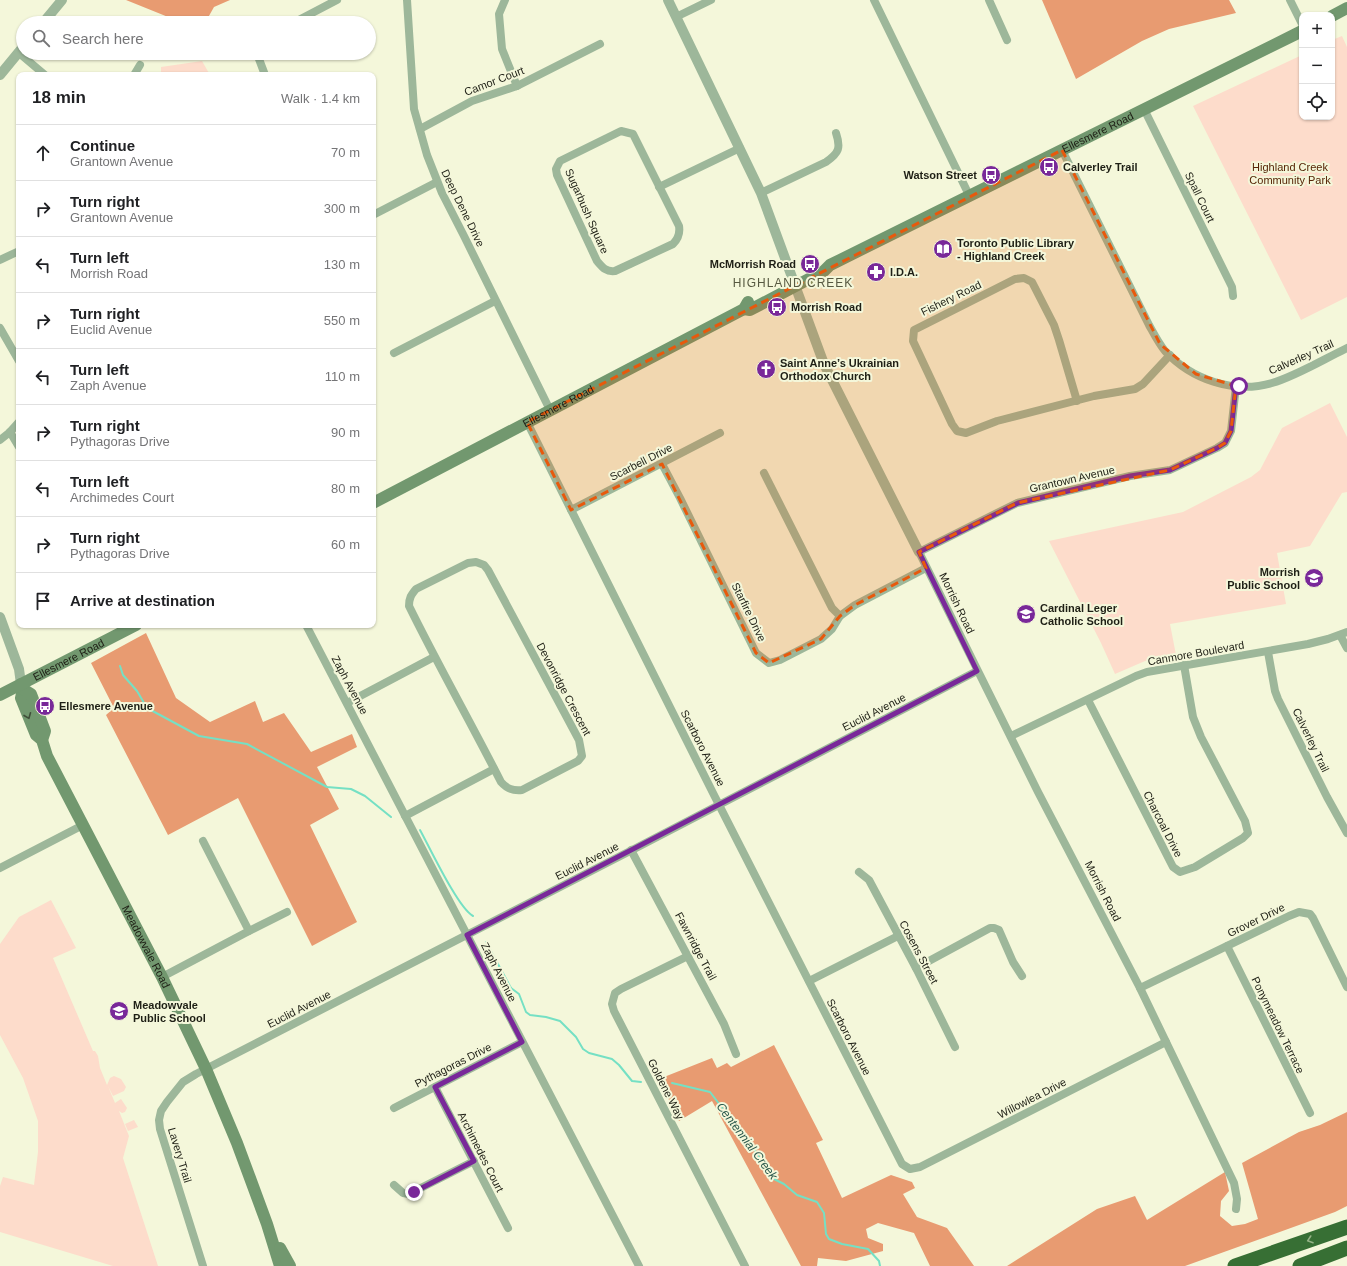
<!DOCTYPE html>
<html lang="en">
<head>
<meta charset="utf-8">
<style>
  :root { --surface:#fff; --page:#f6f6f6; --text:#202124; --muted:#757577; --line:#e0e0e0 }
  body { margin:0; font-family:Arial,sans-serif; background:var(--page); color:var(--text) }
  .controls { position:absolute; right:12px; top:12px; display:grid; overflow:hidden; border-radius:8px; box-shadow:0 1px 3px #0004 }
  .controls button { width:36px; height:36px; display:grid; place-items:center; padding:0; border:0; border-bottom:1px solid var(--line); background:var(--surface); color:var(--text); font:20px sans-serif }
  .stop { position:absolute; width:12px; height:12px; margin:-9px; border:3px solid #792899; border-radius:50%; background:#fff }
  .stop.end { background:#792899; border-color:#fff; box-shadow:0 1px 4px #0008 }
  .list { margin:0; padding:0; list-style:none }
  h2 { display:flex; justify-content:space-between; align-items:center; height:52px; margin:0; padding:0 16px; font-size:17px }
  h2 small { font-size:13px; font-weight:400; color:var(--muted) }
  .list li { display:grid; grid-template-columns:26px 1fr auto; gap:12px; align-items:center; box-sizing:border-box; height:56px; padding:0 16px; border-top:1px solid var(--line) }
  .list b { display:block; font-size:15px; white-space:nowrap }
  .list p { margin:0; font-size:13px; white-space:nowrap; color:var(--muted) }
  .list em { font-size:13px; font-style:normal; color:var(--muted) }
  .icon { flex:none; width:22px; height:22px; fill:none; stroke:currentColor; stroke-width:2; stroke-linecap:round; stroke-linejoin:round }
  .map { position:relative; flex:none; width:1347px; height:1266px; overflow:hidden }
  .search { position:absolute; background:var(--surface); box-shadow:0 1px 3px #0004; left:16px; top:16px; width:360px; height:44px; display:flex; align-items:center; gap:10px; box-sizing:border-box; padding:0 14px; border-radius:22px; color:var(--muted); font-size:15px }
  .panel { position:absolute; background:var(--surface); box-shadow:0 1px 3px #0004; left:16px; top:72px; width:360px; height:556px; border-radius:8px }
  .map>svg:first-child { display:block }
  .green { fill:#fddccb }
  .forest { fill:#e89b71 }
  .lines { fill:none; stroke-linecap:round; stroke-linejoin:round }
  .stream { stroke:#75e0c4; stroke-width:2 }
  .minor { stroke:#9db79a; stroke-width:8 }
  .tertiary { stroke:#9db79a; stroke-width:10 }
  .secondary { stroke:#72986f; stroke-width:12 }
  .motorway { stroke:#376f34; stroke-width:15 }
  .oneway { stroke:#404f39 }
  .oneway2 { stroke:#96b387 }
  .route { stroke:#792899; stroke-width:5 }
  .marked { fill:#e8590c; fill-opacity:0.2; stroke:#e8590c; stroke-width:3; stroke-dasharray:8 5; stroke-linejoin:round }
  .labels { text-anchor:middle; stroke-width:4; stroke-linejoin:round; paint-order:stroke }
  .street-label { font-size:11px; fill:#1e1f15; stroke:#f4f7da }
  .poi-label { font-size:11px; font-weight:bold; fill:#1e1f15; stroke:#f4f7da; text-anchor:start }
  .park-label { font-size:11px; fill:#562506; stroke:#f4f7da }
  .neighbourhood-label { font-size:12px; letter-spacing:1px; fill:#575941; stroke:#f4f7da }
  .water-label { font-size:12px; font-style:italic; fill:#29574b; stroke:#f4f7da }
</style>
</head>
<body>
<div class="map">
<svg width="1347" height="1266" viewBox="0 0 1347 1266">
  <rect width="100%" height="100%" fill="#f4f7da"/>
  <g class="green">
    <path d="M1342,36L1347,47V297L1301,320L1193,106L1302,55V117H1332V40Z"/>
    <path d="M202,61L210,75H174L161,72V67Z"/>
    <path d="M1330,403L1347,437V492L1342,493L1310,546L1277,553L1286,604L1170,624L1176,655L1145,661L1115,674L1101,643L1049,541L1183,512L1251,477L1260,470L1282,428Z"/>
    <path d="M51,900L76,948L53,958L93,1051H95L98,1056L100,1068L107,1085L110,1078L114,1076L121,1079L126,1087L124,1091L113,1096L108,1086L115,1103L121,1099L127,1108L125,1112L122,1113L119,1111L129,1136L123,1158L158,1266H113L0,1232V1186L3,1177L34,1185L38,1152V1121L23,1078L0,1035V944L19,917Z"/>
    <path d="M134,1120L138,1127L128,1131L125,1124Z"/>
  </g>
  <g class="forest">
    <path d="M126,0H230L214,7L205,23H183Z"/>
    <path d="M1042,0H1229L1236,13L1169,29L1142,41L1076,79Z"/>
    <path d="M146,633L176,698L210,722L255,701L263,722L284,713L311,752L352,734L357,747L317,767L339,809L310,825L357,922L312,946L238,798L168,835L106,715L114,708L91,663Z"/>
    <path d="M774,1045L823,1140L816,1143L842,1198L891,1175L912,1182L915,1188L903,1194L917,1217L947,1228L974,1266H930L914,1233L878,1223L866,1229L868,1238L883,1244V1251L846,1261L818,1258L817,1266H801L712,1101L679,1121L659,1079L712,1058L717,1068L727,1063L731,1067Z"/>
    <path d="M1347,1112V1206L1335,1212L1185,1266H1007L1097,1209L1135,1196L1147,1220L1225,1172L1229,1191L1221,1201L1220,1216L1232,1226L1245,1224L1258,1219L1242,1163L1299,1132L1320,1125Z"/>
  </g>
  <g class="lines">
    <g class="stream">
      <path d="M120,666L123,675L137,691L147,708L199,736L247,744L327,787L351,789L365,796L391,817"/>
      <path d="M420,830C430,848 458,908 473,916"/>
      <path d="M486,942L511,988L519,994L526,1012L530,1015L546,1017L560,1021L576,1037L583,1049L589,1053L612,1059L619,1065L632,1081L641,1082"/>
      <path d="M672,1083L710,1092L754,1149L772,1178L784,1184L797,1195L817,1202L824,1213L826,1234L829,1239L842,1244L868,1249L879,1261L880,1266"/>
    </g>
    <g class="minor">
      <path d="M407,0L414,109L427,155L442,193L464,236L550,410"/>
      <path d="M505,0L499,14L502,49L517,86"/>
      <path d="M874,0L969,195"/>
      <path d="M989,0L1007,40"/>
      <path d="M1290,0L1302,24"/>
      <path d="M676,17L711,0"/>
      <path d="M293,23L337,0"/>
      <path d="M19,53L45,75"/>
      <path d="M258,53L259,59L265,75"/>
      <path d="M134,75L140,65"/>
      <path d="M1144,109L1232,287L1233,296"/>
      <path d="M420,129L472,101L517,86L600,44"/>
      <path d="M621,131L633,134L679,226C680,232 678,239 673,244L615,271C606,272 603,268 597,261L557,175L556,169L560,161Z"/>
      <path d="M1062,150L1149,325C1154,334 1159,344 1165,351C1192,380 1234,394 1272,383C1296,376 1324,359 1347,348"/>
      <path d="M659,187L740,148"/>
      <path d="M761,193L826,162C839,153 841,148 836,133"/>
      <path d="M373,215L437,182"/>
      <path d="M0,260L19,251"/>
      <path d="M0,328L19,361"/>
      <path d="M394,353L495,301"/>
      <path d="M1236,386L1231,431L1225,443L1217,448L1170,470L1130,476L1017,503L919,552L1038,792L1140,988L1234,1183L1237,1199L1236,1209"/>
      <path d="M1077,401L1059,340L1054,325L1032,282L1024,278L1015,279L914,330L913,341L952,424L957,431L966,433L997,421L1094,396L1135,389L1143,384L1170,355"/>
      <path d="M527,422L714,795L902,1164L910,1169L920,1167L1166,1042"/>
      <path d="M10,432L19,447"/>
      <path d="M0,440L10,432L19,422"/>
      <path d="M662,464L680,498L756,653L769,663L780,660L821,639L832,629L840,616L855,605L926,568"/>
      <path d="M764,473L832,608L840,616"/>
      <path d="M571,510L720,433"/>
      <path d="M476,562L484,565L488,570L579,740L582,756L578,761L522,790C513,791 507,789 501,782C471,723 438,665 409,606C409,598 411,595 416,589L468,563Z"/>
      <path d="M306,625L639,1266"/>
      <path d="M1340,635L1347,648"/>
      <path d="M1268,652L1275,691L1278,699L1327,797L1347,833"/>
      <path d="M1088,700L1173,867L1180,872L1195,867L1243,838L1248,833L1245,821L1201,737L1193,717L1184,665"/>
      <path d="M347,703L434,657"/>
      <path d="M1011,736L1136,676L1147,672L1308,644L1328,639L1347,632"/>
      <path d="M405,816L494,769"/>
      <path d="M203,841L249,931"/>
      <path d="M631,850L724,1024L736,1054"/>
      <path d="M0,868L83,825"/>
      <path d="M859,872L869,880L916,968L955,1047"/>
      <path d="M1227,946L1310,1113"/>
      <path d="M688,956L621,989L615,993L612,1004L614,1011L745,1266"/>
      <path d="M916,968L990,928H994L999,930L1013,962L1022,976"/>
      <path d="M162,977L249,931L287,912"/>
      <path d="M809,981L898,936"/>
      <path d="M1140,988L1289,916L1299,912L1310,914L1313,918L1347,987"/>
      <path d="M435,1087L508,1228"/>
      <path d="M394,1108L522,1042"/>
      <path d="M394,1185L403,1193L409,1194L474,1161"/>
      <path d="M203,1266L160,1129L159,1120L161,1111L167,1102L183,1082L196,1074L636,848L977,671"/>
    </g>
    <g class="tertiary">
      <path d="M668,0L761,193L824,364L919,552"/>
      <path d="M43,23L62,0"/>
      <path d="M0,75L23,47"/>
      <path d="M0,617L19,669L21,684"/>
    </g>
    <g class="secondary">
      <path d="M1332,16L1347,8"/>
      <path id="s1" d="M744,309L750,310L824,271L830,265L1302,31"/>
      <path id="s2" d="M373,503L744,309L748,302"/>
      <path id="s3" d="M21,684L23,689L21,698L36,735L42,740L47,756L162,977L206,1069L237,1143L267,1224L280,1266"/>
      <path d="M23,689L31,694L45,731L42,740"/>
      <path id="s4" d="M0,695L136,625"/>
      <path d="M280,1248L290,1266"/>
    </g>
    <g class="motorway">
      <path d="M1235,1266L1347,1227"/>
      <path d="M1300,1266L1347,1248"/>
    </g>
  </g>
  <defs><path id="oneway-chevron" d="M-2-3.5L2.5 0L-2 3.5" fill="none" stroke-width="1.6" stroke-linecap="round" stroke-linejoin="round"/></defs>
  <use class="oneway" href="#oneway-chevron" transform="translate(28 716) rotate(68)"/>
  <use class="oneway2" href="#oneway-chevron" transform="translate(1310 1240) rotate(161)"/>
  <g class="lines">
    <path class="route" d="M414,1192L474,1161L435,1087L522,1042L467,935L977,671L919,552L1018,503L1130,476L1170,470L1217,448L1225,443L1231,431L1236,386H1239"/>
  </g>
  <path class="marked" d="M1062,150L1160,344L1196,374L1236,386L1231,431L1225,443L1217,448L1170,470L1017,503L919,552L926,568L855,605L840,616L821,639L769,663L756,653L662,464L571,510L527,422Z"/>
  <defs>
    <g id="bus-disc" transform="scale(1)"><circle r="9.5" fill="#792899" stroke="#f4f7da"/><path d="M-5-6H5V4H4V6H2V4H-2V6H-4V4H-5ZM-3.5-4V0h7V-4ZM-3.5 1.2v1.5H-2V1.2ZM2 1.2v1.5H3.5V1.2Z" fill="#fff"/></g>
    <g id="library-disc" transform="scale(1)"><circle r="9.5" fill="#792899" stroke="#f4f7da"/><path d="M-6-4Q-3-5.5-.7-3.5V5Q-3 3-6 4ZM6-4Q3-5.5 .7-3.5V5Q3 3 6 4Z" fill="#fff"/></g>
    <g id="pharmacy-disc" transform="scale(1)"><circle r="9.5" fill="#792899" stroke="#f4f7da"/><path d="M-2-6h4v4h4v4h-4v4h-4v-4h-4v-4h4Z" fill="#fff"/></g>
    <g id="church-disc" transform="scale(1)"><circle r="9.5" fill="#792899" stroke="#f4f7da"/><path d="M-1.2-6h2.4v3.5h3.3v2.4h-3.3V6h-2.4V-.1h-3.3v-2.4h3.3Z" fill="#fff"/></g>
    <g id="school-disc" transform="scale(1)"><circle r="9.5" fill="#792899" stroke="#f4f7da"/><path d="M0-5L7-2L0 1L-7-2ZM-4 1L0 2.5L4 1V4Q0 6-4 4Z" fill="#fff"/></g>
  </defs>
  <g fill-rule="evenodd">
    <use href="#bus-disc" x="1049" y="167"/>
    <use href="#bus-disc" x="991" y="175"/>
    <use href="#library-disc" x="943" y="249"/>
    <use href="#bus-disc" x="810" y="264"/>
    <use href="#pharmacy-disc" x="876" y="272"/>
    <use href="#bus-disc" x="777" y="307"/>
    <use href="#church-disc" x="766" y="369"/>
    <use href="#school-disc" x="1314" y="578"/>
    <use href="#school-disc" x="1026" y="614"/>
    <use href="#bus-disc" x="45" y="706"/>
    <use href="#school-disc" x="119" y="1011"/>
  </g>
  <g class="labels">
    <g class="street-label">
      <text transform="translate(494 81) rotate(-21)" y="4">Camor Court</text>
      <text dy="4" stroke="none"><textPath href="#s1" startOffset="397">Ellesmere Road</textPath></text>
      <text transform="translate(1200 197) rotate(64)" y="4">Spall Court</text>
      <text transform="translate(463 208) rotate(64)" y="4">Deep Dene Drive</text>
      <text transform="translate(587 211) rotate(66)" y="4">Sugarbush Square</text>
      <text transform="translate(951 298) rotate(-26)" y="4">Fishery Road</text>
      <text transform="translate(1301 357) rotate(-24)" y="4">Calverley Trail</text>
      <text dy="4" stroke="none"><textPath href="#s2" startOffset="209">Ellesmere Road</textPath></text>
      <text transform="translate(641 462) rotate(-27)" y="4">Scarbell Drive</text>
      <text transform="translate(1072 479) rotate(-13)" y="4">Grantown Avenue</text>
      <text transform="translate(957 603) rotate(64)" y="4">Morrish Road</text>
      <text transform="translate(749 612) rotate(64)" y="4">Starfire Drive</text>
      <text transform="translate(1196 653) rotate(-10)" y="4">Canmore Boulevard</text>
      <text dy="4" stroke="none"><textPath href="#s4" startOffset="77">Ellesmere Road</textPath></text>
      <text transform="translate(350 685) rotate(62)" y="4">Zaph Avenue</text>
      <text transform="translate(564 689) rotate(62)" y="4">Devonridge Crescent</text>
      <text transform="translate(874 712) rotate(-27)" y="4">Euclid Avenue</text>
      <text transform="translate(1311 740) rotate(64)" y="4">Calverley Trail</text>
      <text transform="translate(703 748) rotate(63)" y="4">Scarboro Avenue</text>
      <text transform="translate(1163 824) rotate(63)" y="4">Charcoal Drive</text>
      <text transform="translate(587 861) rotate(-27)" y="4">Euclid Avenue</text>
      <text transform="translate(1103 891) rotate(63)" y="4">Morrish Road</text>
      <text transform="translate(1256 920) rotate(-26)" y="4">Grover Drive</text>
      <text transform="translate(696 946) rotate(62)" y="4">Fawnridge Trail</text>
      <text dy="4" stroke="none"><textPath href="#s3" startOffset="294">Meadowvale Road</textPath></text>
      <text transform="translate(919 952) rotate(62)" y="4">Cosens Street</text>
      <text transform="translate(499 972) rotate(63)" y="4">Zaph Avenue</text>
      <text transform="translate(299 1009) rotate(-27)" y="4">Euclid Avenue</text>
      <text transform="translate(1278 1025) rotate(64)" y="4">Ponymeadow Terrace</text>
      <text transform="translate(849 1037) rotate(63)" y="4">Scarboro Avenue</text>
      <text transform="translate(453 1065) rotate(-27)" y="4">Pythagoras Drive</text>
      <text transform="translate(666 1089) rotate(63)" y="4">Goldene Way</text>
      <text transform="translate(1032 1098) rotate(-27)" y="4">Willowlea Drive</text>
      <text transform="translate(481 1152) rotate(63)" y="4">Archimedes Court</text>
      <text transform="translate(180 1155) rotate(73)" y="4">Lavery Trail</text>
    </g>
    <g class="poi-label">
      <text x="1063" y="171">Calverley Trail</text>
      <text x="977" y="179" text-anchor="end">Watson Street</text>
      <text x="957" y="247">Toronto Public Library<tspan x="957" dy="13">- Highland Creek</tspan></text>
      <text x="796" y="268" text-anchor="end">McMorrish Road</text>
      <text x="890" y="276">I.D.A.</text>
      <text x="791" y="311">Morrish Road</text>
      <text x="780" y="367">Saint Anne’s Ukrainian<tspan x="780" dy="13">Orthodox Church</tspan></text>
      <text x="1300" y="576" text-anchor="end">Morrish<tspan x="1300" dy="13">Public School</tspan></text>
      <text x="1040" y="612">Cardinal Leger<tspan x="1040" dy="13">Catholic School</tspan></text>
      <text x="59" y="710">Ellesmere Avenue</text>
      <text x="133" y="1009">Meadowvale<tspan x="133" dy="13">Public School</tspan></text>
    </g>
    <g class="park-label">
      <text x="1290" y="171">Highland Creek<tspan x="1290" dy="13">Community Park</tspan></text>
    </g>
    <g class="neighbourhood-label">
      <text x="793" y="287">HIGHLAND CREEK</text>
    </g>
    <g class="water-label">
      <text transform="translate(747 1141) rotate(53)" y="4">Centennial Creek</text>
    </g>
  </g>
</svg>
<div class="controls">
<button>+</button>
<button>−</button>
<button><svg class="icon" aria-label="locate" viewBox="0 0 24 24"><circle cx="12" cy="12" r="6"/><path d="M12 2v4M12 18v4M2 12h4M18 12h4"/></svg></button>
</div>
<div class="stop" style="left:1239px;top:386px"></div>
<div class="stop end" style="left:414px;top:1192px"></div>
<div class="search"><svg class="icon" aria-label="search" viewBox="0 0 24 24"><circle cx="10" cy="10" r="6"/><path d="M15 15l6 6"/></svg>Search here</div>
<section class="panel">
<h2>18 min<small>Walk · 1.4 km</small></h2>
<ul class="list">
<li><svg class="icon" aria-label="ahead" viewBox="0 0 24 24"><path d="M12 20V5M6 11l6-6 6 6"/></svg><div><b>Continue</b><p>Grantown Avenue</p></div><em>70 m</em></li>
<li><svg class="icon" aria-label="right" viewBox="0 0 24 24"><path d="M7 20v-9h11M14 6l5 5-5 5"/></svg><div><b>Turn right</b><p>Grantown Avenue</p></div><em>300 m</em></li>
<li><svg class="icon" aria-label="left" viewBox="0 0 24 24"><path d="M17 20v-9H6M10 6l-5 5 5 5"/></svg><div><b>Turn left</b><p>Morrish Road</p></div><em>130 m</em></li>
<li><svg class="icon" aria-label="right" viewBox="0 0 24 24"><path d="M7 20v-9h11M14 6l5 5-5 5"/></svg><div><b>Turn right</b><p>Euclid Avenue</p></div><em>550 m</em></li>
<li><svg class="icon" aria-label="left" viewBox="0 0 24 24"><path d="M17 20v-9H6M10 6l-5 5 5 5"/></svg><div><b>Turn left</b><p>Zaph Avenue</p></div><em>110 m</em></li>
<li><svg class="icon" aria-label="right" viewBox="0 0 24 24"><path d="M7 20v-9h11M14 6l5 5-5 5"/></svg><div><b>Turn right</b><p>Pythagoras Drive</p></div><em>90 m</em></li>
<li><svg class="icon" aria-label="left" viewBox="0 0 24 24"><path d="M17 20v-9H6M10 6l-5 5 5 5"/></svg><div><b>Turn left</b><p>Archimedes Court</p></div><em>80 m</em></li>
<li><svg class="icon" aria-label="right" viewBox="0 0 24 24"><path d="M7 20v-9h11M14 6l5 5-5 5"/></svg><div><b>Turn right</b><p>Pythagoras Drive</p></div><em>60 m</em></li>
<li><svg class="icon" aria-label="arrive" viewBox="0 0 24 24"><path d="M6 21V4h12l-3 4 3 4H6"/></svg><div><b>Arrive at destination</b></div></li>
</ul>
</section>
</div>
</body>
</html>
